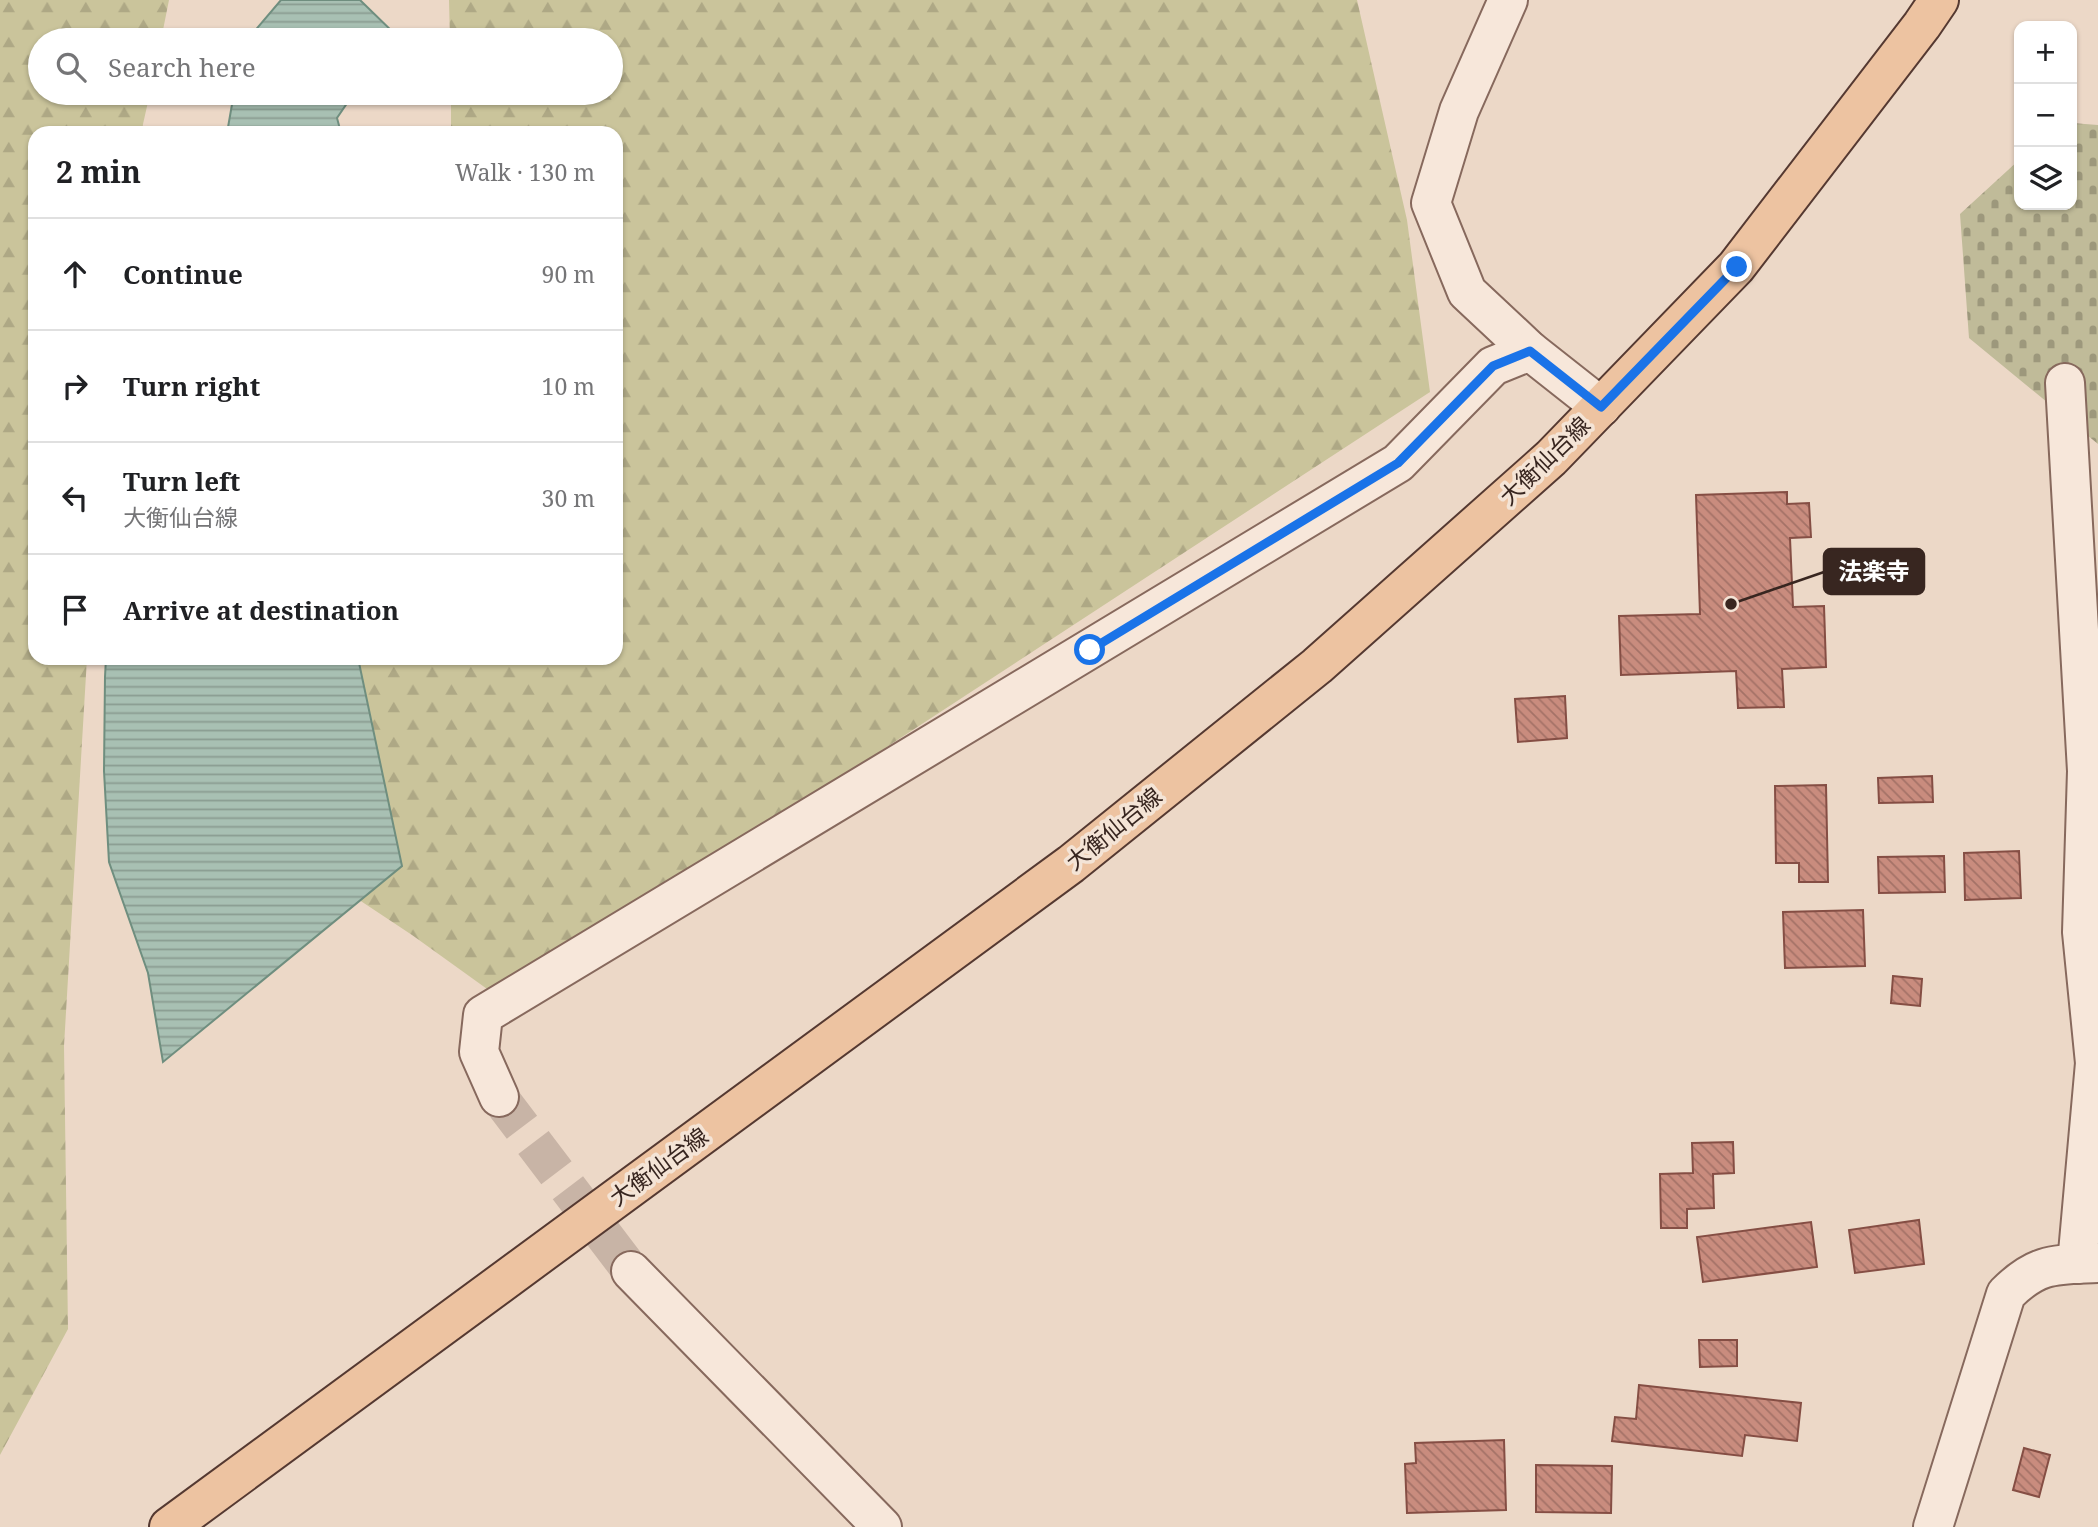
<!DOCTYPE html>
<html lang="en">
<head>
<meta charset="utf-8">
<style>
  :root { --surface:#fff; --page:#f2f2f2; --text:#202124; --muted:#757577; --line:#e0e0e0 }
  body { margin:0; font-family:"Noto Serif","Noto Sans JP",serif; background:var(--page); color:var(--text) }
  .controls { position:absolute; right:21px; top:21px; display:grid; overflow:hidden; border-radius:14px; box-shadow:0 2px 5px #0004 }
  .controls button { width:63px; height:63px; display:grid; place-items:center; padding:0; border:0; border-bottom:2px solid var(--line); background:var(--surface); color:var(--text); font:35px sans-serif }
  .stop { position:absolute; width:21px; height:21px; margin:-16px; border:5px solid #1a73e8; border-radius:50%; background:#fff }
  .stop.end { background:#1a73e8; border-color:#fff; box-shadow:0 2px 7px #0008 }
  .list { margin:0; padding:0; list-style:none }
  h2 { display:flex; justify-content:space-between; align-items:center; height:91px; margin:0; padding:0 28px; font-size:30px }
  h2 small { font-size:23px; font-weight:400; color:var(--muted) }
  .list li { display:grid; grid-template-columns:46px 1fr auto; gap:21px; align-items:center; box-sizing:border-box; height:112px; padding:0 28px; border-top:2px solid var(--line) }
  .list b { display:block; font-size:26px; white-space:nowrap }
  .list p { margin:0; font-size:23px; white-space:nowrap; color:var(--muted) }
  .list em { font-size:23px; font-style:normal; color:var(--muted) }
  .icon { flex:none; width:38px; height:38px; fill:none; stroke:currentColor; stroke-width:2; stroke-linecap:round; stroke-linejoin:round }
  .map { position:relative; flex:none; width:2098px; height:1527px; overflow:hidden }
  .search { position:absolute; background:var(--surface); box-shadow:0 2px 5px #0004; left:28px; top:28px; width:595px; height:77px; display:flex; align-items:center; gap:18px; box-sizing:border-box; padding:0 24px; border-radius:38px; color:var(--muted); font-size:26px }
  .panel { position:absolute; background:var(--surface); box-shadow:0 2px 5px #0004; left:28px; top:126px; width:595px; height:539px; border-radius:21px }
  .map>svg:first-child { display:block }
  .forest { fill:url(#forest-firs) }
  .cemetery { fill:url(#cemetery-stones) }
  .water { fill:url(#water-rules); stroke:#6f8e7f; stroke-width:2 }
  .building { fill:url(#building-back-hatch); stroke:#854e44; stroke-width:2 }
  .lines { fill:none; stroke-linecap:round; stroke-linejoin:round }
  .minor-tunnel { stroke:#c8b4a6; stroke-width:38; stroke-dasharray:38 19; stroke-linecap:butt }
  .minor-casing { stroke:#87695d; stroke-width:42 }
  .major-casing { stroke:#553931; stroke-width:42 }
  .minor { stroke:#f7e7da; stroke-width:38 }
  .major { stroke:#edc3a1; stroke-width:38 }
  .route { stroke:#1a73e8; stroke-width:9 }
  .labels { text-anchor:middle; stroke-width:7; stroke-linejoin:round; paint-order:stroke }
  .street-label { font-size:23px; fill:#382620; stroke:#f4e4d6 }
  .leader { fill:none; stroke:#382620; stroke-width:2.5 }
  .callout-dot { fill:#382620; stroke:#f4e4d6; stroke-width:2.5 }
  .callout { fill:#382620; stroke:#382620; stroke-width:2.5 }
  .callout-label { font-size:24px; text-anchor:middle; font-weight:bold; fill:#fff }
</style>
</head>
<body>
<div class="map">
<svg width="2098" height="1527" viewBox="0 0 2098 1527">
  <defs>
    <pattern id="forest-firs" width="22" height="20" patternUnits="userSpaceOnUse" patternTransform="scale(1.75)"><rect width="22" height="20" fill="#cac49b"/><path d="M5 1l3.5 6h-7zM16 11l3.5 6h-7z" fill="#aea885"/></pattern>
    <pattern id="cemetery-stones" width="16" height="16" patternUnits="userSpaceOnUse" patternTransform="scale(1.75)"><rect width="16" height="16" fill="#c0bb99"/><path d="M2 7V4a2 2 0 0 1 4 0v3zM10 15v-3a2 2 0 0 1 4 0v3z" fill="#9d987c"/></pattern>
    <pattern id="water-rules" width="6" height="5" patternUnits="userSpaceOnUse" patternTransform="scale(1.75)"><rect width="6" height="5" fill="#a8c0b3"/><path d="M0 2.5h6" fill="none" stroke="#8a9c91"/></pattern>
    <pattern id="building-back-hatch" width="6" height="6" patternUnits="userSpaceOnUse" patternTransform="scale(1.75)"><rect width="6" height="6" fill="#c98c7e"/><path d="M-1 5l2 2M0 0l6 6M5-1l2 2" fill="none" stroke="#a47267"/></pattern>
  </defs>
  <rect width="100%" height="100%" fill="#ecd8c7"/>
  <g class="forest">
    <path d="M0,0H169L161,40H40V93H150L141,133H35V658H87L64,1046L68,1329L0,1455Z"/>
    <path d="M449,0H1357L1407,220L1430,392L501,999L412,935L314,870L323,658H616V133H451V93H611V40H450Z"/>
  </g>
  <path class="cemetery" d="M2072,123L2098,125V444L1969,338L1960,214L2019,160V205H2072Z"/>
  <g class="water">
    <path d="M281,0H360L396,35L392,40H247Z"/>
    <path d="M234,93H354L337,118L341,133H227Z"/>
    <path d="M106,658H358L402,866L163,1062L148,973L109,862L104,771L105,677Z"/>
  </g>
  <g class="building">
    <path d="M1787,492V504L1809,503L1811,537L1790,538L1793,607L1824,606L1826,667L1782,669L1784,707L1738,708L1736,671L1621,675L1619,616L1700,614L1696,495Z"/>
    <path d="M1565,696L1567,738L1518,742L1515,699Z"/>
    <path d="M1932,776L1933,802L1879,803L1878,778Z"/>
    <path d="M1826,785L1828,882H1799V863H1776L1775,786Z"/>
    <path d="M2019,851L2021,898L1965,900L1964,853Z"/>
    <path d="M1944,856L1945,892L1879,893L1878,857Z"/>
    <path d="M1863,910L1865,966L1785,968L1783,912Z"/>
    <path d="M1893,976L1922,979L1920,1006L1891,1003Z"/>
    <path d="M1733,1142L1734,1173L1713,1174L1714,1208L1687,1209V1228H1661L1660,1174L1693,1173L1692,1143Z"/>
    <path d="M1919,1220L1924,1264L1855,1273L1849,1230Z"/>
    <path d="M1811,1222L1817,1267L1703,1282L1697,1237Z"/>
    <path d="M1699,1340H1737V1366L1700,1367Z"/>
    <path d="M1639,1385L1801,1403L1797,1441L1745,1435L1742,1456L1612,1441L1615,1417L1636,1419Z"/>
    <path d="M1504,1440L1506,1510L1407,1513L1405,1464L1416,1463L1415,1443Z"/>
    <path d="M2024,1448L2050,1455L2039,1497L2013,1490Z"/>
    <path d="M1536,1465L1612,1466L1611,1513L1536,1512Z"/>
  </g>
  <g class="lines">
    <path class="minor-tunnel" d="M499,1097L631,1271"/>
    <g class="minor-casing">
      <g id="minor">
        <path d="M1508,0L1459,111L1431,203L1467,292L1530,351"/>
        <path d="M2065,383L2087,771L2082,932L2095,1063L2077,1264"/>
        <path d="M499,1097L479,1052L483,1015L1398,463L1493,366L1530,351L1601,407"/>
        <path d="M631,1271L882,1527"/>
        <path d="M1933,1527L2006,1294C2038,1262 2055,1265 2098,1263"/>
      </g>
    </g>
    <g class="major-casing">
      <path id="major" d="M169,1527L1071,864L1317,666L1551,458L1736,267L1922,25L1939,0"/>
    </g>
    <use href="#minor" class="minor"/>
    <use href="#major" class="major"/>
  </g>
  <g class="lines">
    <path class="route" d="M1090,650L1398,463L1493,366L1530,351L1601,407L1737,267"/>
  </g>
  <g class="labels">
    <g class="street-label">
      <text transform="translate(1545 461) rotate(-44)" y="8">大衡仙台線</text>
      <text transform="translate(1114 829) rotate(-39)" y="8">大衡仙台線</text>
      <text transform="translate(659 1167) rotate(-36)" y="8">大衡仙台線</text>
    </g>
  </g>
  <path class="leader" d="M1731 604L1824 572"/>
  <circle class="callout-dot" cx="1731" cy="604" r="7"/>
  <rect class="callout" x="1824" y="549" width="100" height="45" rx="7"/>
  <g class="callout-label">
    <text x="1874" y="580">法楽寺</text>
  </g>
</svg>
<div class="controls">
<button>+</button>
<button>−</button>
<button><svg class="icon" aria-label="layers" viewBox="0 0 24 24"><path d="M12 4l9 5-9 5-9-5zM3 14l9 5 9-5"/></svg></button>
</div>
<div class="stop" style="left:1090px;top:650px"></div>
<div class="stop end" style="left:1737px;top:267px"></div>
<div class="search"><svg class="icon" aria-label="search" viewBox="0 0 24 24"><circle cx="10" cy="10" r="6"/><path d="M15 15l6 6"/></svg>Search here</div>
<section class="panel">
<h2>2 min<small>Walk · 130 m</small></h2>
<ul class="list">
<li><svg class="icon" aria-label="ahead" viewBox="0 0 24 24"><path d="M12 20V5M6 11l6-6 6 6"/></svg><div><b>Continue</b></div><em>90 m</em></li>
<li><svg class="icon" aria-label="right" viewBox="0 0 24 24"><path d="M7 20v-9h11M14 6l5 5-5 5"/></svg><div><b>Turn right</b></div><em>10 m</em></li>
<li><svg class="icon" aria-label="left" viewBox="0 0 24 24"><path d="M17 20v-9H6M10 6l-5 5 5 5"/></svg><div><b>Turn left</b><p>大衡仙台線</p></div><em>30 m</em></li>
<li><svg class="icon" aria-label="arrive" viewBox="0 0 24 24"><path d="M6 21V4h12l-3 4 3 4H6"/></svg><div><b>Arrive at destination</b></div></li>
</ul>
</section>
</div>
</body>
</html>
